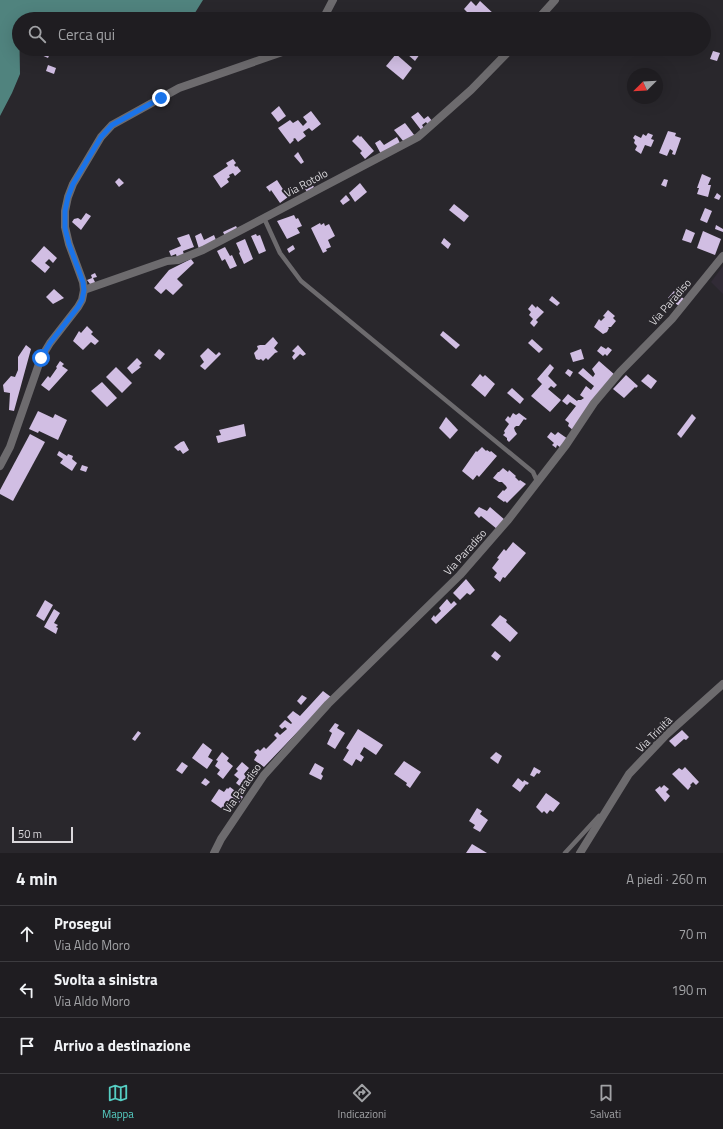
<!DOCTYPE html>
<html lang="it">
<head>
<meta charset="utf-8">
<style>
  :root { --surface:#1f1d21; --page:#27262a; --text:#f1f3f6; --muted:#a1a2a5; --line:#3c3b3f; --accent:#56cec3 }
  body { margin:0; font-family:"Titillium Web",sans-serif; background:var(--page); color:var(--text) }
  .compass { position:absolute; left:627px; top:68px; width:36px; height:36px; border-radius:50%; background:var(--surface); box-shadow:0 4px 16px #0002; rotate:246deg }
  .scale { position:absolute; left:12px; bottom:10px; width:61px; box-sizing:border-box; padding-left:4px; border:2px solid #dad8dc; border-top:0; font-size:11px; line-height:14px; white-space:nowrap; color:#dad8dc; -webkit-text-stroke:3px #29272c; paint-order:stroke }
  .stop { position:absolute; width:12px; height:12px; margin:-9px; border:3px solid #1a73e8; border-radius:50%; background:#fff }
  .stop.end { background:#1a73e8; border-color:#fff; box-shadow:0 1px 4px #0008 }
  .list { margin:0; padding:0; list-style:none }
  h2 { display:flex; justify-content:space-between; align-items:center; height:52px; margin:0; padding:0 16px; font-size:17px }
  h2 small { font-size:13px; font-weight:400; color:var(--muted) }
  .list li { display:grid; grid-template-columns:26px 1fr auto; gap:12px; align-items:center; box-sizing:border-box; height:56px; padding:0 16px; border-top:1px solid var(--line) }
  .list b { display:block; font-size:15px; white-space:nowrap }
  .list p { margin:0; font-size:13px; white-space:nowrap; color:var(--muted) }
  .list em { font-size:13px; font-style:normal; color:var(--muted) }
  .icon { flex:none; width:22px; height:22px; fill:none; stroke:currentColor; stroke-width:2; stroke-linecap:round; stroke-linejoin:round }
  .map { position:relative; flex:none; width:723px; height:853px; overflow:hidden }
  .search { position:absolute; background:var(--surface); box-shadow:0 4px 16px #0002; left:12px; right:12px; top:12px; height:44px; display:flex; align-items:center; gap:10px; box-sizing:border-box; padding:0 14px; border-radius:22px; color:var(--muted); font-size:15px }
  .sheet { height:220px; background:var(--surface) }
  nav { display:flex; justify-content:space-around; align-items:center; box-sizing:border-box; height:56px; border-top:1px solid var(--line); background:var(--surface); font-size:11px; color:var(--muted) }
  nav a { display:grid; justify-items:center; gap:2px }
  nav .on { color:var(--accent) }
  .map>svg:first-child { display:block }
  .built { fill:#312b36 }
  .water { fill:#50837e }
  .building { fill:#d1bee3 }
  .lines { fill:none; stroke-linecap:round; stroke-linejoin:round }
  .service { stroke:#6d6b6e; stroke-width:4.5 }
  .minor { stroke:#6d6b6e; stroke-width:8 }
  .tertiary { stroke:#6d6b6e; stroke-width:8 }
  .route { stroke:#1a73e8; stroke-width:5 }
  .labels { text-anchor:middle; stroke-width:4; stroke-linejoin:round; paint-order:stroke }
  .street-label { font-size:11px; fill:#dad8dc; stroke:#29272c }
</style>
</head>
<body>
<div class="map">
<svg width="723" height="853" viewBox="0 0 723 853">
  <rect width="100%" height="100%" fill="#29272c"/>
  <path class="built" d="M723,266V294L711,282Z"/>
  <path class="water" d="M0,0H203L193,16L185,19H19L20,74L12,93L0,116Z"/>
  <g class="building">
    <path d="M471,1L476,6L480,1L495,15L492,19H488L485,17L483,19H468L466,17L469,14L464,9Z"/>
    <path d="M41,49H52L48,58L39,54Z"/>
    <path d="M411,49H420L422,51L415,61L407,54Z"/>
    <path d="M713,51L720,53L717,61L710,59Z"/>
    <path d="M396,54L412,68L403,80L386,66Z"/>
    <path d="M48,65L56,68L54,74L46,71Z"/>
    <path d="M279,106L286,116L278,122L271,113Z"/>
    <path d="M311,111L321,124L312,131L309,128L303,132L306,136L298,142L295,138L293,139L294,140L290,144L278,128L290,120L293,123L298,120L303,126L307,122L303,117Z"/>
    <path d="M418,112L424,119L428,116L433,122L428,125L426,122L422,125L424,128L421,130L411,117Z"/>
    <path d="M405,123L415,136L404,142L394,130Z"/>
    <path d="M668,131L676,133L675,136L681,138L675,155L672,154L673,151L670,149L667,156L659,153Z"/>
    <path d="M648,133L653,135L651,139L654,140L651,147L645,145L641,154L635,150L637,146L634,143L635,140L633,138L635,135L641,138L643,134L646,136Z"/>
    <path d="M358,135L360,137L361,136L374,151L365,159L360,153L362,151L352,141Z"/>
    <path d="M397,137L400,143L381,154L375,143L380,140L384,145Z"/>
    <path d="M298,152L304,162L301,164L294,156Z"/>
    <path d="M233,159L236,163L234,165L236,167L237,166L241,171L235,176L233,173L229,175L230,177L227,179L229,182L221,188L213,176L228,166L226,163Z"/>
    <path d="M702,174L711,178L708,185H711L708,197L697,194L699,188H697Z"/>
    <path d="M119,178L124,183L119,187L115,182Z"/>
    <path d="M664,179L668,180L666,187L661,185Z"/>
    <path d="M277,180L288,197L280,203L271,190L270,192L266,187Z"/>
    <path d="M310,181L314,187L307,192L303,186Z"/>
    <path d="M360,183L367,192L355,202L349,193Z"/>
    <path d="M717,193L721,196L719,200L714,198Z"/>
    <path d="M346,195L350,200L343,205L340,201Z"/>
    <path d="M454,204L469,216L464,222L449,210Z"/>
    <path d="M705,208L712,211L707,223L700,220Z"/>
    <path d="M86,213L91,216L81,230L72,222L74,219L78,218L81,220Z"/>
    <path d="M294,215L296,219L298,218L302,226L297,228L300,233L287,239L277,221Z"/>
    <path d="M320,223L321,225L324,223L325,226L329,224L335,236L328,240L331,247L326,249L327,251L323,253L311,228Z"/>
    <path d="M716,225L723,229V232L715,229Z"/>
    <path d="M236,226L238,230L225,236L223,232Z"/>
    <path d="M686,229L695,233L691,243L682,240Z"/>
    <path d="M703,231L721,239L715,255L697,248Z"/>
    <path d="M201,233L204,240L214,235L216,240L199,249L195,236Z"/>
    <path d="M189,234L194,247L183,251L184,255L177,258L176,254L171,256L169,251L181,246L177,238Z"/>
    <path d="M256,234L257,236L260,235L266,251L259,254L251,236Z"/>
    <path d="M444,238L451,244L448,249L441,243Z"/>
    <path d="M245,239L253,259L244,264L239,253L240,252L236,243Z"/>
    <path d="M293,245L295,249L289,253L287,249Z"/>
    <path d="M44,246L57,258L53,263L49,259L45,263L50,267L45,273L31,261Z"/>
    <path d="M225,247L230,256L232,255L237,266L230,269L225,259L222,261L217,251Z"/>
    <path d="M191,259L194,263L177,279L183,285L173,295L166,289L161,294L154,288L169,270Z"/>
    <path d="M95,273L97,277L93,278L96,284H90L87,280L92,278L91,275Z"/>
    <path d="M54,289L64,298L53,304L46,297Z"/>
    <path d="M674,291L684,299L679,306L668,298Z"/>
    <path d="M552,296L560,303L557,306L549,300Z"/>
    <path d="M532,304L536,308L537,306L544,312L536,320L538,322L534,327L530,323L533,319L529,315L531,312L528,309Z"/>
    <path d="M608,310L615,316L613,318L616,321L611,327H608L609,328L607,332L603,334L594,327L599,319L601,321L605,317L603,316Z"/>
    <path d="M87,326L93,332L91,334L99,341L95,345L91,342L83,350L73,341L79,331L81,333Z"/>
    <path d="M443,331L460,345L456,349L440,335Z"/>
    <path d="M273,337L278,343L274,348L278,352L275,353L268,360L266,358L263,361L261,359L259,360L256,359L254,353L258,349L257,346L260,345H265Z"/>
    <path d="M532,339L543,349L539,353L528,343Z"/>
    <path d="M26,345L31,349L14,411L9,410L10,393L4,392L3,385L11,376L15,377L18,370V357Z"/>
    <path d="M298,345L306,354L303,356L300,354L294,360L292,357L295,353L292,351Z"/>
    <path d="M601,346L606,349L608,347L612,350L607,356L605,354L603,356L597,351Z"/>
    <path d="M208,348L216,355L219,352L221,354L205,370L200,366L204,362L200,356Z"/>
    <path d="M159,349L165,354L160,360L154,355Z"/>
    <path d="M581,349L584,359L573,362L570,353Z"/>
    <path d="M137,358L142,363L139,366L141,367L132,374L127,368Z"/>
    <path d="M60,361L64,364L62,366L68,370L49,391L41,385L48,376L50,378L57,368L56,367Z"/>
    <path d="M599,361L615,375L574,431L568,426L569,423L565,420L576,406L570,402L567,405L562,401L568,394L577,401L578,400H581L584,398L580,395L586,386L591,390L594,386L578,373L583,368L593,377L595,374L592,369Z"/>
    <path d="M550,364L554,368L548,376L557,385L554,388L551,386L548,389L561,400L550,412L531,396L542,384L537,379Z"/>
    <path d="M116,367L132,383L122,393L106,377Z"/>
    <path d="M568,369L573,372L570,377L565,373Z"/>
    <path d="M480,374L483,377L485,375L495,384L485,397L471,385Z"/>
    <path d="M648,374L657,381L651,389L641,381Z"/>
    <path d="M626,375L638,386L636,388L635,387L624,398L613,389Z"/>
    <path d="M102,382L117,398L107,407L91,391Z"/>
    <path d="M512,388L524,399L520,404L507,393Z"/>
    <path d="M38,411L53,418L55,414L67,420L58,440L39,431L38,433L29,429Z"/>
    <path d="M513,413L516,415L519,413L527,419L525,420L524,419L519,426H516L514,428L515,431L517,434L509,442L507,440V438L503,435L505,433L504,431L509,424L505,420L508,416L510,418Z"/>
    <path d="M692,414L696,418L681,438L677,434Z"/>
    <path d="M446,417L458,430L450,439L439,428Z"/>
    <path d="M244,424L246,436L218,443L216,436L221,435L219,430Z"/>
    <path d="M551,432L555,435L558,432L568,439L561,448L557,445L556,448L552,445L554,443L547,437Z"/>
    <path d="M30,434L45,442L13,501L0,494V490Z"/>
    <path d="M184,441L189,450L183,454L180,450L178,451L174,447L181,442Z"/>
    <path d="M482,447L486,451L487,450L490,452L491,451L497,456L479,477L477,475L473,480L462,471L476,451L477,452Z"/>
    <path d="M59,451L67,456L68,454L73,456L72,459L77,463L72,471L60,463L63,459L57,455Z"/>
    <path d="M82,465L88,467L86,472L80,470Z"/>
    <path d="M503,468L508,472L509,470L516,476L515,477L519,481L520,480L526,484L507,503L505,501L504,502L497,497L503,490L504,491L507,488L506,486L502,482H499L493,478L498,472H499Z"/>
    <path d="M479,507L487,511L490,507L505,520L497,529L481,516L479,518L474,513Z"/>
    <path d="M513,542L526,553L505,578L503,577L500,582L494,577L497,573L492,568L499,559L497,558L504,549L506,551Z"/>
    <path d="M466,579L475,590L470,595L467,593L460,600L453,593Z"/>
    <path d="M447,599L451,604L454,601L457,604L436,624L431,619L434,615L435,617L441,611L439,608Z"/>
    <path d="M45,600L53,605L44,621L36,616Z"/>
    <path d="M54,609L60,613L54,623L58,625L56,627L58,628L56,634L44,627Z"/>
    <path d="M500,615L507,620L506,622L518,633L510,642L491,625Z"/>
    <path d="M495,651L501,656L497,661L491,656Z"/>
    <path d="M323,691L331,697L264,767L254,760L257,755L254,752L258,749L260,751L264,747L266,749L277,738L274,735L277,732L280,735L287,729L285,727L282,729L279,726L285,720L291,724L292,723L287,717L293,711L300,716Z"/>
    <path d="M302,695L307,698L301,705L297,701Z"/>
    <path d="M335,723L339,725L337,728L345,733L335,749L327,744L332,733L329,731Z"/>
    <path d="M358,729L383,745L376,755L364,747L360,754L364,757L361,762L356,759L352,766L343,760L349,750L346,748Z"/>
    <path d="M682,730L689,737L686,740L684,739L675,747L669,741Z"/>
    <path d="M138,731L141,733L135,741L132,739Z"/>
    <path d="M203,743L212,750L208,757L213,760L207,769L192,758Z"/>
    <path d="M222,752L229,758L227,761L233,766L223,779L217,774L220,770L215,766L218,761L216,760Z"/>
    <path d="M496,752L502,756L498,764L490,758Z"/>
    <path d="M404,761L421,772L410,788L406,785L407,783L394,774Z"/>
    <path d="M182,762L188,766L182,774L176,770Z"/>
    <path d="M242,762L249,768L244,774L249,779L242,788L236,783L239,779L234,775L238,771L236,769Z"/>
    <path d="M315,763L324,768L321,774L323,776L321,780L309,774Z"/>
    <path d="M534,767L541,771L539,774L537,773L534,777L530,775Z"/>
    <path d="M685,767L699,782L696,785L693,782L690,785L691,786L688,790L672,774L679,768L682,770Z"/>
    <path d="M205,778L210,782L206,786L201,783Z"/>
    <path d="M518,778L523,782L524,780L529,783L527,785L526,784L520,792L512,786Z"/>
    <path d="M664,785L669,789L666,792L670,796L665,802L655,790L660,786L661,788Z"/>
    <path d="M230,787L243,797L239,803L234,799L225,811L211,801L219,789L224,792L227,788L228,789Z"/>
    <path d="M546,793L560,803L553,812L550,810L547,814L544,811L542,813L536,807Z"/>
    <path d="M477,808L482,811L480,814L488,820L480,832L473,828L475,825L469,821Z"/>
    <path d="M472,844L487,853H466Z"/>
  </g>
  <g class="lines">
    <g class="service">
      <path d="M264,218L280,253L301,281L533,472L537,481"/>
      <path d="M565,853L599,816"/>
    </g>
    <g class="minor">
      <path d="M538,19L555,0"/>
      <path d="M84,290L167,261L178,260L203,250L418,137L471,90L511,49"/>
    </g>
    <g class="tertiary">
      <path d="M323,19L333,0"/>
      <path d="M0,466L10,447L41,358L50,343L78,307L82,300L84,290L83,282L69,244L65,227V211L68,197L73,184L101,137L112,125L179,88L291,49"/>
      <path d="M214,853L221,839L264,775L328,704L460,575L508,520L566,445L594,403L620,372L672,319L723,256"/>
      <path d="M580,853L629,774L666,735L723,684"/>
    </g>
  </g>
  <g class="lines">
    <path class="route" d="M41,358L50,343L78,307L82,300L84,290L83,282L69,244L65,228V211L68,197L73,184L101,137L112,125L161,98"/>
  </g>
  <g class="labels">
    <g class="street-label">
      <text transform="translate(306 183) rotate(-28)" y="4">Via Rotolo</text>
      <text transform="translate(670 302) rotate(-49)" y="4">Via Paradiso</text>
      <text transform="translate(465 552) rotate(-48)" y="4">Via Paradiso</text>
      <text transform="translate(654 734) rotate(-45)" y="4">Via Trinità</text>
      <text transform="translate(242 788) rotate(-55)" y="4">Via Paradiso</text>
    </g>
  </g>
</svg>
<svg class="compass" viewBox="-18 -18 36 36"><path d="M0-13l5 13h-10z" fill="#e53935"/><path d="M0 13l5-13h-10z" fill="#a1a2a5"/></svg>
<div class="scale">50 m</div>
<div class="stop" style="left:41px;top:358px"></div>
<div class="stop end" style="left:161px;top:98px"></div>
<div class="search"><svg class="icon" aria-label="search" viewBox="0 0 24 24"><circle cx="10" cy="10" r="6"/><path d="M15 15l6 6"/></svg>Cerca qui</div>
</div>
<section class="sheet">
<h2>4 min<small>A piedi · 260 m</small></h2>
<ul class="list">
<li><svg class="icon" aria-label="ahead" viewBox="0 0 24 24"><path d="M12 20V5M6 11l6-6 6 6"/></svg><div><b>Prosegui</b><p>Via Aldo Moro</p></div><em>70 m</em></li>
<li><svg class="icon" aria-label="left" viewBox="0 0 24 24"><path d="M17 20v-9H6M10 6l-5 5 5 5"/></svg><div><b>Svolta a sinistra</b><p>Via Aldo Moro</p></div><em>190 m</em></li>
<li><svg class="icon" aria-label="arrive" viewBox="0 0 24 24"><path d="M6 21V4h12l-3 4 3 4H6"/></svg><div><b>Arrivo a destinazione</b></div></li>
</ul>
</section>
<nav>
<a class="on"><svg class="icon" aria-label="map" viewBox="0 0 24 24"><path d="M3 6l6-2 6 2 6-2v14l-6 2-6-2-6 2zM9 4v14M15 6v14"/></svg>Mappa</a>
<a><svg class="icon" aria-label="directions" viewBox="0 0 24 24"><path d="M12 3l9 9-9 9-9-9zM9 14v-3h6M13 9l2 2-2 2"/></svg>Indicazioni</a>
<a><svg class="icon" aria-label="saved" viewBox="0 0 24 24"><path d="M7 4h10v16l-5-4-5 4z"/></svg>Salvati</a>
</nav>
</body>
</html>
